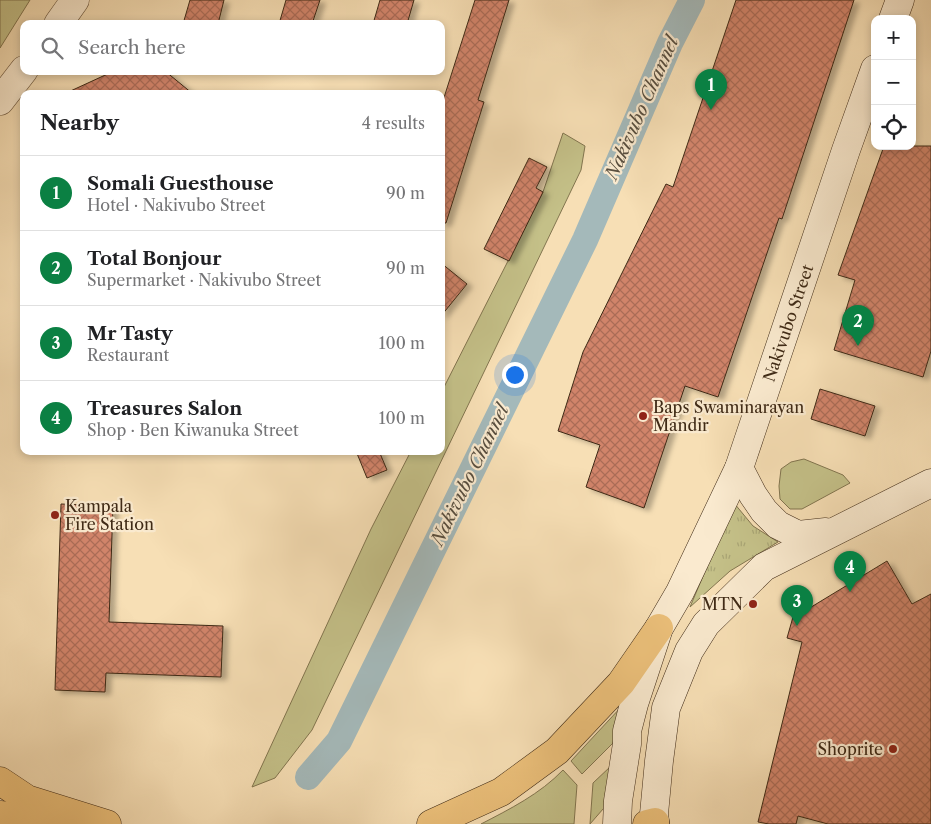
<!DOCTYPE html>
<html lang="en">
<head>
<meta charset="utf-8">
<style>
  :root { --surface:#fff; --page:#f2f2f2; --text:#202124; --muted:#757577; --line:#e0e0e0; --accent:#0b8043 }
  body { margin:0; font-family:"Libre Caslon Text",serif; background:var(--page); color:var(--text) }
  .controls { position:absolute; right:15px; top:15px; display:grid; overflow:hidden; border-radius:10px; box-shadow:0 2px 8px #0003 }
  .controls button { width:45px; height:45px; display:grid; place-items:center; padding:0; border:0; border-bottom:1px solid var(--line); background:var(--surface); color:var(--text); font:25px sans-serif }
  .you { position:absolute; left:514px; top:374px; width:18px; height:18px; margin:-12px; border:4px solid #fff; border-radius:50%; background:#1a73e8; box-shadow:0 0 0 8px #1a73e833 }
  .badge { display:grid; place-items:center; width:32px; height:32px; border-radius:50%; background:var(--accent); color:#fff; font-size:16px; font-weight:700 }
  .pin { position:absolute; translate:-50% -41px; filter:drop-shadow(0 1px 2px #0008) }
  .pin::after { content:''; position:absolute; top:26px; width:18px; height:15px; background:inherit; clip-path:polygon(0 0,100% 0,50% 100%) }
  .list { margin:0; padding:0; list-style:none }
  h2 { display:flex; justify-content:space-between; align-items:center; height:65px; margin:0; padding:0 20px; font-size:21px }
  h2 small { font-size:16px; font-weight:400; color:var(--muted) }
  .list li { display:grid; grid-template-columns:32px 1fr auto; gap:15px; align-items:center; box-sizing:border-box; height:75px; padding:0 20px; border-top:1px solid var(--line) }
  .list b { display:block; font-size:19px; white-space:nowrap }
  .list p { margin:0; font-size:16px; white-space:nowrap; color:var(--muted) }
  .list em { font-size:16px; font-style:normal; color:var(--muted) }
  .icon { flex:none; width:28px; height:28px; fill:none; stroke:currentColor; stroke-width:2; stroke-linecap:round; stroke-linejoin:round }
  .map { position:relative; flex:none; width:931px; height:824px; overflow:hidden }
  .search { position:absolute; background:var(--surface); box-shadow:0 2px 8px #0003; left:20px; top:20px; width:425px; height:55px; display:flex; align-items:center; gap:12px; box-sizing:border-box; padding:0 18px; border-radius:10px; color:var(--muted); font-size:19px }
  .panel { position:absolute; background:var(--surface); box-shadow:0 2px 8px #0003; left:20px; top:90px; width:425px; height:365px; border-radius:10px }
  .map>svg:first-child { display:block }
  .grass { fill:#c4c088; stroke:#82754f }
  .park { fill:url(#park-tufts); stroke:#82754f }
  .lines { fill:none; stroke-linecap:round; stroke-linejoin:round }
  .canal { stroke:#a4b9ba; stroke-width:26 }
  .building { fill:url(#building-cross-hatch); stroke:#3f2a16; filter:url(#shadow) }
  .minor-casing { stroke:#6d573e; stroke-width:29 }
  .secondary-casing { stroke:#3f2a16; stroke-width:29 }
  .primary-casing { stroke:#3f2a16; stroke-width:29 }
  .minor { stroke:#faeacf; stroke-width:28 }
  .secondary { stroke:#faeacf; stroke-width:28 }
  .primary { stroke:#ecc07a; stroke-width:28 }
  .poi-dot { fill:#8f2418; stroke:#faeacf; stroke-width:2 }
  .labels { text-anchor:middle; stroke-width:4.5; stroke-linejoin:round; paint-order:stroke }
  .street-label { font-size:16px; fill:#3f2a16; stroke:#faeacf }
  .poi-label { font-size:16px; fill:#3f2a16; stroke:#faeacf; text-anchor:start }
  .water-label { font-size:18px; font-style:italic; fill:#584e3f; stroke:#faeacf }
</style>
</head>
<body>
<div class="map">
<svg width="931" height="824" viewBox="0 0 931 824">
  <defs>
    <pattern id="park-tufts" width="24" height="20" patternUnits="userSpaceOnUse" patternTransform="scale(1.25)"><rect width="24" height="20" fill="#c4c088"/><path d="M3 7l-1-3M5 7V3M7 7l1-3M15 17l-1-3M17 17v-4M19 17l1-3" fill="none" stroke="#a9a575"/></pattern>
    <pattern id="building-cross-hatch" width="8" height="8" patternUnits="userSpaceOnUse" patternTransform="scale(1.25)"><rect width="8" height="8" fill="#d1846b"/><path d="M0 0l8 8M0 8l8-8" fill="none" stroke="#ab6c57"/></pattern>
    <filter id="shadow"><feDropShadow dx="5.5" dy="3" stdDeviation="2.5" flood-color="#0004"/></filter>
  </defs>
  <rect width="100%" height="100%" fill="#f7dfb5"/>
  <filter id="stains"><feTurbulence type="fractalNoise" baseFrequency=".004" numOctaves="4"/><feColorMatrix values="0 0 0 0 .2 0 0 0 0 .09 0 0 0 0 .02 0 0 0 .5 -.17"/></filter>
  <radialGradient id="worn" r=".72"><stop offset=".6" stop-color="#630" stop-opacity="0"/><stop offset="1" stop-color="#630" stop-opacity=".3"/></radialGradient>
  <g class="grass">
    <path d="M0,0H30L0,48Z"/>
    <path d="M563,133L585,146L581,170L312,730L275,778L252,787L371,529L411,451H441V393L543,192Z"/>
    <path d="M804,459L843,475L850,483L802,509H790L780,499L779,486L781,469L791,462Z"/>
    <path d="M622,706L613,743L582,774L571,761Z"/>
    <path d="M611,766L610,801L590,824L593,783Z"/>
    <path d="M563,770L577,785L574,824H481C510,809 540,794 563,770Z"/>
  </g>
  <path class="park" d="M734,503L753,526L778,542L730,571L690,607Z"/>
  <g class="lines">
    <path class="canal" d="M308,777L339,741L585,240L670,43L692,0"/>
  </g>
  <g class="building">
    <path d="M190,0H224L218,24H183Z"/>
    <path d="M286,0H320L312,24H279Z"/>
    <path d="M380,0H414L407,24H373Z"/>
    <path d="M475,0H509L478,100L484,102L446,223H441V107Z"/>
    <path d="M736,0H854L782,219L779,218L718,397L685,386L644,508L586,487L600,445L558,431L583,352L666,184L673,187Z"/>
    <path d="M114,71H165L193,94H64Z"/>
    <path d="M884,146H931V351L923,377L834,350L855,280L838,275Z"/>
    <path d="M529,158L547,167L536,188L543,192L509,261L484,249Z"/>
    <path d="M441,263L467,284L441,316Z"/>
    <path d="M820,389L875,406L865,436L811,419Z"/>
    <path d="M356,451H379L387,470L367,478Z"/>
    <path d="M61,504L113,506L109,622L223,626L221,677L106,673L105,692L55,690Z"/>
    <path d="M887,561L912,604L931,594V824H828L798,816L796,824H769L758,822L802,642L787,638L795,610L803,612Z"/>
  </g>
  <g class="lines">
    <g class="minor-casing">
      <g id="minor">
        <path d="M58,24L75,0"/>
        <path d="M0,101L24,70"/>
      </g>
    </g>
    <g class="secondary-casing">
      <g id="secondary">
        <path d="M893,19L900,0"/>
        <path d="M739,468L753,495L764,511L778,525L798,535L826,532"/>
        <path d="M655,822L654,814L659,761L666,708L689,651L706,624L764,567L931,483"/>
        <path d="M617,824L618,801L627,744V731L634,704L659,628L680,592L739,468L846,150L875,69"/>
      </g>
    </g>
    <g class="primary-casing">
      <g id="primary">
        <path d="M0,781L27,799L107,824"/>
        <path d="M0,815L63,823"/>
        <path d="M431,824L501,792L557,751L621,683L659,628"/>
        <path d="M647,824L655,822V824"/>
      </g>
    </g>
    <use href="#minor" class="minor"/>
    <use href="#secondary" class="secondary"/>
    <use href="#primary" class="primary"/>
  </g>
  <g class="poi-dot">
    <circle cx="643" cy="416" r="5"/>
    <circle cx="55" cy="515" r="5"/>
    <circle cx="753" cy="604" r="5"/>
    <circle cx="893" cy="749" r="5"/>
  </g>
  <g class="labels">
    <g class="street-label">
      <text transform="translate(788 323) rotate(-71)" y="6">Nakivubo Street</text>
    </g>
    <g class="poi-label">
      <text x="653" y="413">Baps Swaminarayan<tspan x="653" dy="18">Mandir</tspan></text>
      <text x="65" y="512">Kampala<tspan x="65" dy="18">Fire Station</tspan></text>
      <text x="743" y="610" text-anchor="end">MTN</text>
      <text x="883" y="755" text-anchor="end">Shoprite</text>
    </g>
    <g class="water-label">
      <text transform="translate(642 108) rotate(-66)" y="6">Nakivubo Channel</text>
      <text transform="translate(470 475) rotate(-64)" y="6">Nakivubo Channel</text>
    </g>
  </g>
  <rect width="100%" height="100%" filter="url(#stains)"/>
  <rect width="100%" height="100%" fill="url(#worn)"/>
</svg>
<div class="controls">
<button>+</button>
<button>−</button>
<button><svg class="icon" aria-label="locate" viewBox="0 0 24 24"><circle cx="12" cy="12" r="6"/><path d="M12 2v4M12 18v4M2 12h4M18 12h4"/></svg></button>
</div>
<div class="you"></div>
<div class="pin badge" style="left:711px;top:110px">1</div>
<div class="pin badge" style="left:858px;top:346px">2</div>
<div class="pin badge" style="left:797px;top:626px">3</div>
<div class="pin badge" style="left:850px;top:592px">4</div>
<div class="search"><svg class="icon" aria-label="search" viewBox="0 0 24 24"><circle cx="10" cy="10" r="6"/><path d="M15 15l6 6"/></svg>Search here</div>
<section class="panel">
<h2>Nearby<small>4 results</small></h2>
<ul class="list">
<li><span class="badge">1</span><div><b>Somali Guesthouse</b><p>Hotel · Nakivubo Street</p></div><em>90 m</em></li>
<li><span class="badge">2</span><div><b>Total Bonjour</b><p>Supermarket · Nakivubo Street</p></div><em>90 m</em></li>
<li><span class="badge">3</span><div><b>Mr Tasty</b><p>Restaurant</p></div><em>100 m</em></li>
<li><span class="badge">4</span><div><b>Treasures Salon</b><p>Shop · Ben Kiwanuka Street</p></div><em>100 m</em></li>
</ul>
</section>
</div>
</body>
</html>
